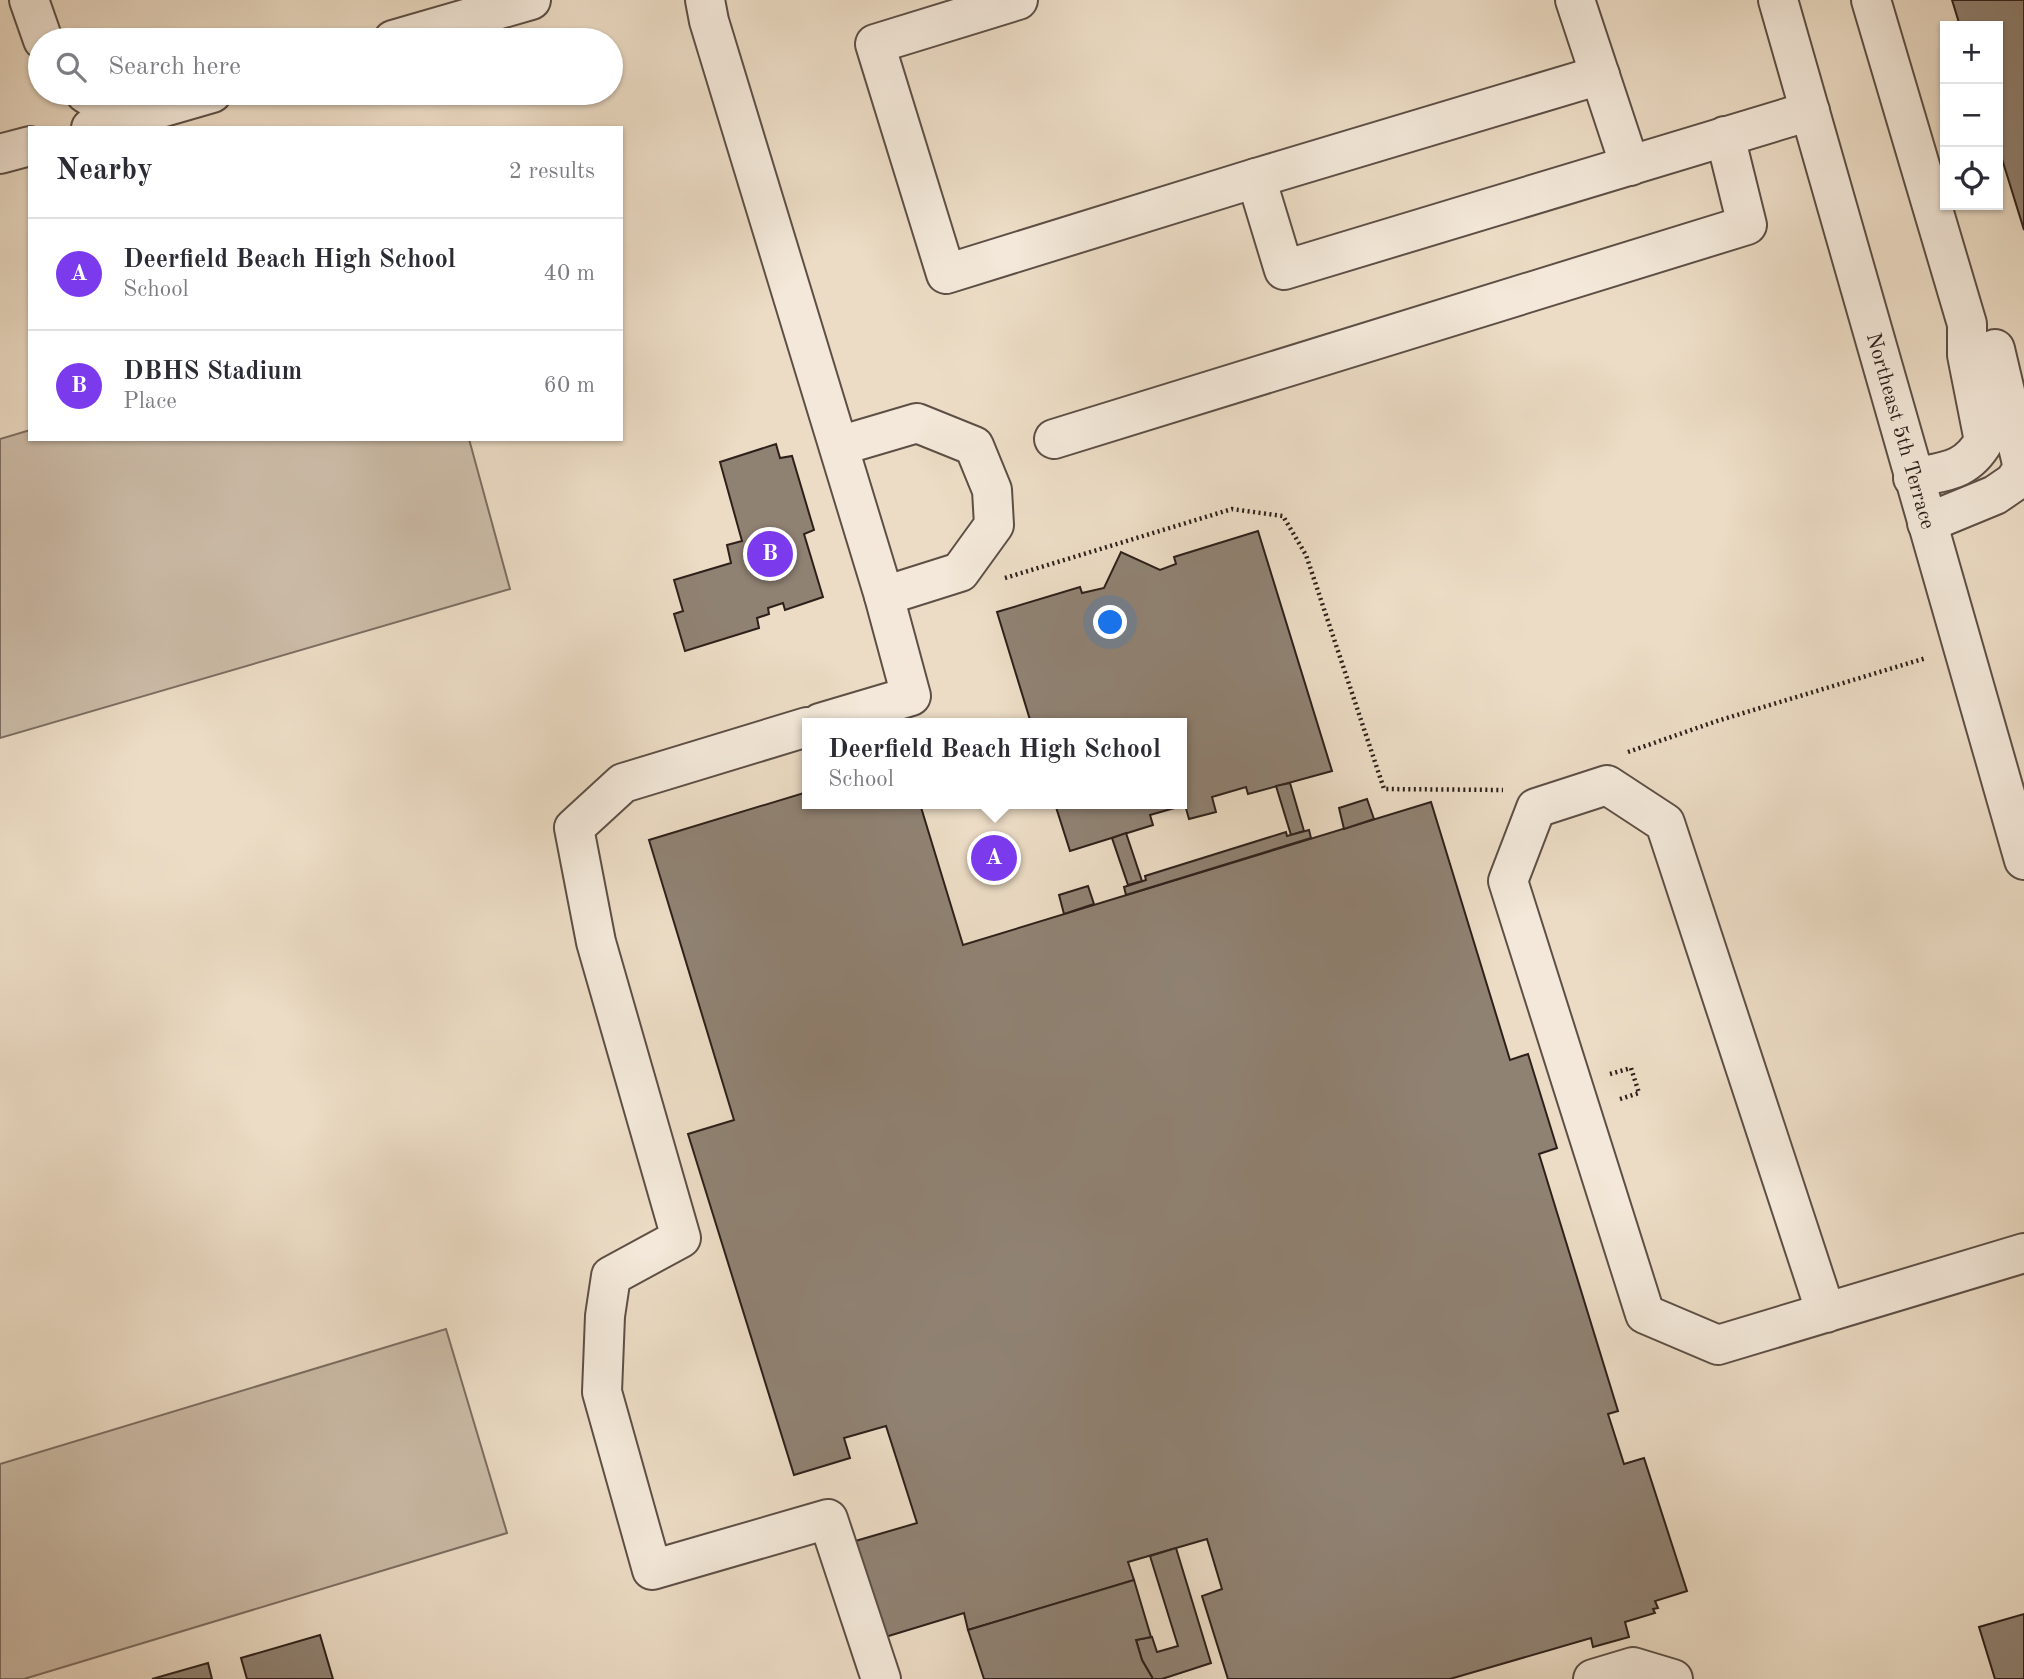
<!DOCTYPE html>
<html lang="en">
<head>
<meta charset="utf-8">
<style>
  :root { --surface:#fff; --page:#f7f7f7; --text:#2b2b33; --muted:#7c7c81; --line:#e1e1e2; --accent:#7c3aed }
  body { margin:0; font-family:"Old Standard TT",serif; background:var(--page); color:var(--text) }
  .controls { position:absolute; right:21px; top:21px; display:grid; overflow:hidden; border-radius:0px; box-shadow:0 2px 5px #0004 }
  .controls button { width:63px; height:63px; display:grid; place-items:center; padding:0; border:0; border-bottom:2px solid var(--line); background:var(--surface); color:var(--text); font:35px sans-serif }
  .you { position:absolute; left:1111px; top:623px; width:24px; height:24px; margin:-18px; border:5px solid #fff; border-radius:50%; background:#1a73e8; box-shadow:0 0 0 10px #1a73e833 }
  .badge { display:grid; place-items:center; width:46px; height:46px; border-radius:50%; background:var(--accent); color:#fff; font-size:23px; font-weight:700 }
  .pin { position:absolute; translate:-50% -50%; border:4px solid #fff; box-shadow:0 2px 7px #0006 }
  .popup { position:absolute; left:802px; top:718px; width:385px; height:91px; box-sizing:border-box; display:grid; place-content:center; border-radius:0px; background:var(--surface); filter:drop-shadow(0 2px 5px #0005); font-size:23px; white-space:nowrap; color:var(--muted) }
  .popup b { font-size:26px; color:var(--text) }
  .popup::after { content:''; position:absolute; left:50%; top:100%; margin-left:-14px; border:14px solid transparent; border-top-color:var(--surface) }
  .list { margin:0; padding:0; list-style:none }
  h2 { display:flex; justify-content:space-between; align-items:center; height:91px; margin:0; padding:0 28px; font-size:30px }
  h2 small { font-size:23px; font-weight:400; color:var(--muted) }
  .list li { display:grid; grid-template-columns:46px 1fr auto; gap:21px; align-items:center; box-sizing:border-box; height:112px; padding:0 28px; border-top:2px solid var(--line) }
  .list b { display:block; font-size:26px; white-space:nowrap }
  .list p { margin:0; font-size:23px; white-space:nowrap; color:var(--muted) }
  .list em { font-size:23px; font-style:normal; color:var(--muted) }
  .icon { flex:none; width:38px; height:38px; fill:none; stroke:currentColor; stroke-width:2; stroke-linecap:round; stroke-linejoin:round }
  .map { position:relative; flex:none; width:2024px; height:1679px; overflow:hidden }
  .search { position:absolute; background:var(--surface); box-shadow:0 2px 5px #0004; left:28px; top:28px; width:595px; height:77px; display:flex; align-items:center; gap:18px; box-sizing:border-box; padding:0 24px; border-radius:38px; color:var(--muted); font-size:26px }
  .panel { position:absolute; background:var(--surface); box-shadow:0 2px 5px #0004; left:28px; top:126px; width:595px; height:315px; border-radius:0px }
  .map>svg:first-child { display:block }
  .green { fill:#ccbca8; stroke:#7c6e62; stroke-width:2 }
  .building { fill:#908273; stroke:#2d201b; stroke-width:2 }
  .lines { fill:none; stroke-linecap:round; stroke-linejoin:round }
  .minor-casing { stroke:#5d4f46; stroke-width:42 }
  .path { stroke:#2d201b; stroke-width:4.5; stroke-dasharray:2 3.5; stroke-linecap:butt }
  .minor { stroke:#f3e8d9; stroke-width:38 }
  .labels { text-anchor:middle; stroke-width:7; stroke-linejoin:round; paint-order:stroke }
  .street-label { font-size:21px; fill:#2d201b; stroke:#f3e8d9 }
</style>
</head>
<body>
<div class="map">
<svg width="2024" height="1679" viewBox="0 0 2024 1679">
  <rect width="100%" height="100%" fill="#ecdcc5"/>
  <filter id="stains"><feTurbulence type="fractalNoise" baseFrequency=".00286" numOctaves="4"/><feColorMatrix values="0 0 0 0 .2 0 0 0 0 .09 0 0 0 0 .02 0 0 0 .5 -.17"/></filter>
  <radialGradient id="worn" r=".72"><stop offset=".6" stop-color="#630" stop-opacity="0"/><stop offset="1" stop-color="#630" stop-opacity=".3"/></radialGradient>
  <g class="green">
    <path d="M30,430V439H469L510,589L0,738V439Z"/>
    <path d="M446,1329L507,1533L24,1679H0V1464Z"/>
  </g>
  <g class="building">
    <path d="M1952,0H2024V230L1998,146V26H1960Z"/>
    <path d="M776,444L780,458L792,456L814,530L804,534L823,597L785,610L783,603L768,608L769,614L757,618L759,628L685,651L674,614L683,611L674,580L731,563L727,545L742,541L720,462Z"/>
    <path d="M1258,531L1332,771L1248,794L1246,787L1212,797L1216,812L1189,819L1185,805L1150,815L1153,825L1070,851L1055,804H1181V723H1031L997,612L1080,587L1082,593L1104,588L1121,552L1160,570L1176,564L1174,557Z"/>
    <path d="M1290,783L1304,831L1291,835L1276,786Z"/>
    <path d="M807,792V804H920L963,945L1431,802L1510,1060L1528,1054L1557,1148L1539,1154L1618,1411L1608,1414L1624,1464L1644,1458L1687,1591L1655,1601L1658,1608L1653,1609L1655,1613L1625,1622L1629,1637L1593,1647L1591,1638L1450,1679H1228L1202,1596L1222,1589L1207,1539L1128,1562L1134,1580L968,1630L964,1613L882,1638L852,1542L917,1523L886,1426L844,1438L850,1458L794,1475L688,1134L734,1120L649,840Z"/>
    <path d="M1367,799L1374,819L1344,829L1339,808Z"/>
    <path d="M1309,830L1311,838L1126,895L1124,887L1146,880L1145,876L1286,832L1287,836Z"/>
    <path d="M1126,833L1142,881L1128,885L1112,838Z"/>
    <path d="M1088,886L1094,904L1064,914L1059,895Z"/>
    <path d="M1176,1548L1211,1663L1162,1679H1153L1142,1660L1136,1640L1152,1637L1157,1652L1178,1646L1150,1556Z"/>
    <path d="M1134,1580L1151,1637L1136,1640L1142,1660L1153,1679H984L968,1630Z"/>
    <path d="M2024,1614V1679H1995L1979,1627Z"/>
    <path d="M320,1635L333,1679H247L241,1658Z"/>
    <path d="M208,1663L212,1679H152Z"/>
  </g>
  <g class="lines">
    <g class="minor-casing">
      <g id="minor">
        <path d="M29,0L43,40"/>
        <path d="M705,0L709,21L884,596L911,696L820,723"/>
        <path d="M1018,0L875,44L946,274L1256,178L1284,270L1810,111"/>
        <path d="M1575,0L1630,166"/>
        <path id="s1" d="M1778,0L2024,860"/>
        <path d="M1871,0L1967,324V355L1984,441C1966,472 1945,471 1913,478"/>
        <path d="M393,40L531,0"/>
        <path d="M85,93L124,118"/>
        <path d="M91,128L212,93"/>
        <path d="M0,154L30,146"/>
        <path d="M1256,178L1600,75"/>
        <path d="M1054,439L1747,225L1725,136"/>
        <path d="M839,446L917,423L974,446L992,490L994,525L960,572L884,596"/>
        <path d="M1927,523L1995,495L2014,482L2023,468L1995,349"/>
        <path d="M807,727L623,783L574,828L596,942L681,1238L611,1276L605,1316L602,1392L652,1570L828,1519L881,1679"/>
        <path d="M1826,1313L1665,823L1607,785L1536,808L1508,881L1645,1314L1718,1345L2024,1253"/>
        <path d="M1593,1679L1633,1667L1673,1679"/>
      </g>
    </g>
    <g class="path">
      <path d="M1005,578L1232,509L1283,516L1306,555L1384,789L1503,790"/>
      <path d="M1628,752L1717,721L1926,658"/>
      <path d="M1610,1074L1631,1068L1639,1093L1617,1100"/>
    </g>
    <use href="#minor" class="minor"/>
  </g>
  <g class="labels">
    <g class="street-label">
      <text dy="7" stroke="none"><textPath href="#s1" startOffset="448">Northeast 5th Terrace</textPath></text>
    </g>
  </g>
  <rect width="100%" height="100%" filter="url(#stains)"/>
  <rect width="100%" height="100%" fill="url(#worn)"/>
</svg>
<div class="controls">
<button>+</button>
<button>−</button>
<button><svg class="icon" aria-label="locate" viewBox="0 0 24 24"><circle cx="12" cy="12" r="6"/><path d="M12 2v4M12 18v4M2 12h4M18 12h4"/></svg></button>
</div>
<div class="you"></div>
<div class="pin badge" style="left:994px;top:858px">A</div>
<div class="popup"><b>Deerfield Beach High School</b>School</div>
<div class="pin badge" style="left:770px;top:554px">B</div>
<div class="search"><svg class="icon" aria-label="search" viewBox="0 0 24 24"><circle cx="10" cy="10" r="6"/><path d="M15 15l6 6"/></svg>Search here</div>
<section class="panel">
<h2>Nearby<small>2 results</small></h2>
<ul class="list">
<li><span class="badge">A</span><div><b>Deerfield Beach High School</b><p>School</p></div><em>40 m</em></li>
<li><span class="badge">B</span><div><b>DBHS Stadium</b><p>Place</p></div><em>60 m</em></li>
</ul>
</section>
</div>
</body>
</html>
